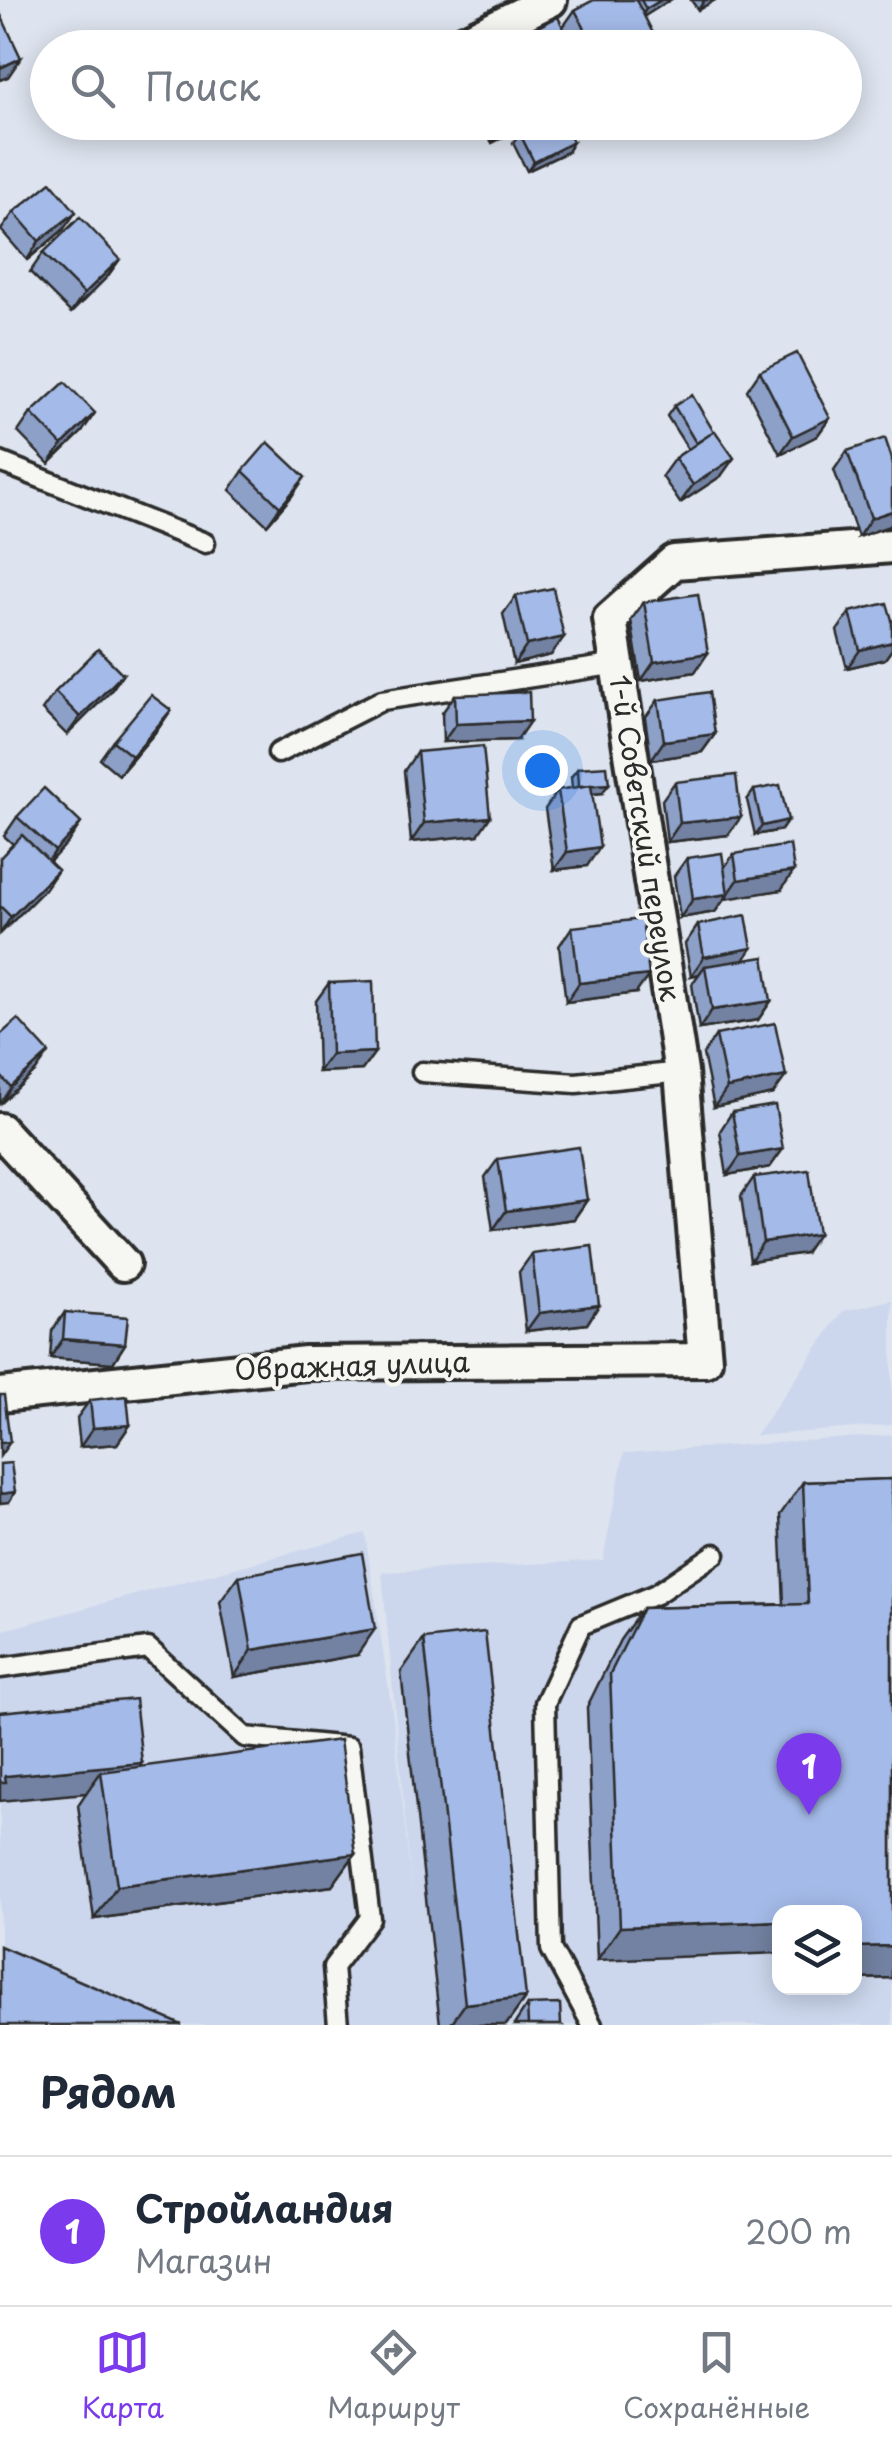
<!DOCTYPE html>
<html lang="ru">
<head>
<meta charset="utf-8">
<style>
  :root { --surface:#fff; --page:#f6f6f7; --text:#1f2937; --muted:#747a83; --line:#e0e1e3; --accent:#7c3aed }
  body { margin:0; font-family:"Playpen Sans",sans-serif; background:var(--page); color:var(--text) }
  .controls { position:absolute; right:30px; bottom:30px; display:grid; overflow:hidden; border-radius:20px; box-shadow:0 5px 25px #0003 }
  .controls button { width:90px; height:90px; display:grid; place-items:center; padding:0; border:0; border-bottom:2px solid var(--line); background:var(--surface); color:var(--text); font:50px sans-serif }
  .you { position:absolute; left:542px; top:770px; width:35px; height:35px; margin:-25px; border:8px solid #fff; border-radius:50%; background:#1a73e8; box-shadow:0 0 0 15px #1a73e833 }
  .badge { display:grid; place-items:center; width:65px; height:65px; border-radius:50%; background:var(--accent); color:#fff; font-size:32px; font-weight:700 }
  .pin { position:absolute; translate:-50% -82px; filter:drop-shadow(0 2px 5px #0008) }
  .pin::after { content:''; position:absolute; top:52px; width:35px; height:30px; background:inherit; clip-path:polygon(0 0,100% 0,50% 100%) }
  .list { margin:0; padding:0; list-style:none }
  h2 { display:flex; justify-content:space-between; align-items:center; height:130px; margin:0; padding:0 40px; font-size:42px }
  h2 small { font-size:32px; font-weight:400; color:var(--muted) }
  .list li { display:grid; grid-template-columns:65px 1fr auto; gap:30px; align-items:center; box-sizing:border-box; height:150px; padding:0 40px; border-top:2px solid var(--line) }
  .list b { display:block; font-size:38px; white-space:nowrap }
  .list p { margin:0; font-size:32px; white-space:nowrap; color:var(--muted) }
  .list em { font-size:32px; font-style:normal; color:var(--muted) }
  .icon { flex:none; width:55px; height:55px; fill:none; stroke:currentColor; stroke-width:2; stroke-linecap:round; stroke-linejoin:round }
  .map { position:relative; flex:none; width:892px; height:2025px; overflow:hidden }
  .search { position:absolute; background:var(--surface); box-shadow:0 5px 25px #0003; left:30px; right:30px; top:30px; height:110px; display:flex; align-items:center; gap:25px; box-sizing:border-box; padding:0 35px; border-radius:55px; color:var(--muted); font-size:38px }
  .sheet { height:280px; background:var(--surface) }
  nav { display:flex; justify-content:space-around; align-items:center; box-sizing:border-box; height:140px; border-top:2px solid var(--line); background:var(--surface); font-size:28px; color:var(--muted) }
  nav a { display:grid; justify-items:center; gap:5px }
  nav .on { color:var(--accent) }
  .map>svg:first-child { display:block }
  .built { fill:#ccd7ed; fill-rule:evenodd }
  .lines { fill:none; stroke-linecap:round; stroke-linejoin:round }
  .lane-casing { stroke:#2b2b2b; stroke-width:25 }
  .street-casing { stroke:#2b2b2b; stroke-width:40 }
  .lane { stroke:#f6f6f2; stroke-width:18 }
  .street { stroke:#f6f6f2; stroke-width:32 }
  .wall { fill:#8da0c8; stroke:#2b2b2b; stroke-width:2.5 }
  .shaded-wall { fill:#7382a2; stroke:#2b2b2b; stroke-width:2.5 }
  .building { fill:#a4bae8; stroke:#2b2b2b; stroke-width:2.5 }
  .labels { text-anchor:middle; stroke-width:8; stroke-linejoin:round; paint-order:stroke }
  .street-label { font-size:28px; fill:#2b2b2b; stroke:#f6f6f2 }
</style>
</head>
<body>
<div class="map">
<svg width="892" height="2025" viewBox="0 0 892 2025">
  <rect width="100%" height="100%" fill="#dde4ef"/>
  <filter id="ink" filterUnits="userSpaceOnUse"><feTurbulence type="fractalNoise" baseFrequency=".01" numOctaves="2"/><feDisplacementMap in="SourceGraphic" scale="20" xChannelSelector="R" yChannelSelector="G"/><feConvolveMatrix kernelMatrix="1 2 1 2 8 2 1 2 1" color-interpolation-filters="sRGB"/></filter>
  <g filter="url(#ink)">
    <g class="built">
      <path d="M892,1300V1425L755,1436L843,1311Z"/>
      <path d="M892,1435V2025H0V1631L365,1533L393,1717L412,1893L382,1572L603,1560L624,1453ZM780,1912H854V1988H780Z"/>
    </g>
    <g class="lines">
      <g class="lane-casing">
        <g id="lane">
          <path d="M0,462L205,543"/>
          <path d="M278,753L382,700L618,664"/>
          <path d="M422,1072L576,1083L681,1072"/>
          <path d="M0,1668L148,1648L245,1737L349,1747L370,1918L333,1967L338,2025"/>
          <path d="M592,2025L551,1949L545,1703L581,1625L656,1594L715,1554"/>
        </g>
      </g>
      <g class="street-casing">
        <g id="street">
          <path d="M453,48L550,0"/>
          <path d="M0,1130L123,1264"/>
          <path d="M0,1395L306,1363L705,1360L681,1072L610,619L674,562L892,546"/>
        </g>
      </g>
      <use href="#lane" class="lane"/>
      <use href="#street" class="street"/>
    </g>
    <g class="wall">
      <path d="M594,0H670L644,16L650,48H511L518,37L563,27L575,10Z"/>
      <path d="M691,0H715L698,10Z"/>
      <path d="M482,122H533L492,143Z"/>
      <path d="M520,134L567,152L527,171L513,143Z"/>
      <path d="M14,212L63,230L27,260L1,230Z"/>
      <path d="M43,253L120,259L107,277L71,313L30,272Z"/>
      <path d="M760,371L830,418L817,436L780,454L747,390Z"/>
      <path d="M674,406L721,476L680,503L662,476L675,458L688,449L667,416Z"/>
      <path d="M31,413L82,432L49,464L18,432Z"/>
      <path d="M847,451L892,525L858,537L834,470Z"/>
      <path d="M243,471L292,496L267,525L230,490Z"/>
      <path d="M516,596L551,655L514,664L503,614Z"/>
      <path d="M644,602L695,672L641,681L631,620Z"/>
      <path d="M850,612L892,620V649L885,659L847,668L837,631Z"/>
      <path d="M123,674L110,692L67,735L42,710L55,692Z"/>
      <path d="M455,695L517,740L443,742L442,713Z"/>
      <path d="M658,700L715,734L702,752L651,760L645,718Z"/>
      <path d="M171,710L158,729L119,775L100,759L113,741Z"/>
      <path d="M417,752L478,835L411,842L404,771Z"/>
      <path d="M578,768L602,793L593,794L587,866L554,870L545,809L558,790L572,788L571,777Z"/>
      <path d="M675,782L728,835L667,842L662,800Z"/>
      <path d="M754,790L788,820L781,830L755,835L747,800Z"/>
      <path d="M17,817L68,842L49,862L58,870L45,889L0,934V858L13,844L4,836Z"/>
      <path d="M734,854L781,890L725,898L715,912L680,918L674,876L687,858L724,868Z"/>
      <path d="M698,925L752,948L744,960L771,1001L758,1020L699,1029L692,984L699,974L691,976L685,944Z"/>
      <path d="M572,927L636,993L566,1002L559,946Z"/>
      <path d="M329,983L375,1052L362,1070L318,1072L316,1001Z"/>
      <path d="M0,1035L36,1071L0,1104Z"/>
      <path d="M716,1035L773,1094L714,1107L703,1054Z"/>
      <path d="M732,1112L783,1149L770,1167L727,1175L720,1131Z"/>
      <path d="M498,1159L587,1200L574,1219L493,1230L485,1177Z"/>
      <path d="M754,1177L805,1253L750,1261L741,1196Z"/>
      <path d="M532,1254L599,1305L587,1324L526,1331L519,1272Z"/>
      <path d="M65,1312L125,1344L113,1363L50,1358L52,1331Z"/>
      <path d="M90,1400L130,1425L117,1444L80,1447L77,1418Z"/>
      <path d="M892,1479V1978L854,1979V1912L597,1960L587,1707L620,1640L643,1608L784,1604L780,1515L803,1482Z"/>
      <path d="M239,1576L357,1655L234,1677L220,1602Z"/>
      <path d="M424,1639L526,1997L506,2025H440L401,1672Z"/>
      <path d="M0,1712L139,1767L355,1854L332,1886L94,1919L78,1805L86,1793Z"/>
      <path d="M527,2005L561,2025H514Z"/>
    </g>
    <g class="shaded-wall">
      <path d="M661,0H670L640,19L646,9Z"/>
      <path d="M706,0H715L698,10L704,1Z"/>
      <path d="M21,58L8,77L0,80V68Z"/>
      <path d="M508,122H533L492,143L505,124Z"/>
      <path d="M573,142L567,152L527,171L534,162Z"/>
      <path d="M76,212L63,230L27,260L39,241Z"/>
      <path d="M120,259L107,277L71,313L84,294Z"/>
      <path d="M95,413L82,432L49,464L62,445Z"/>
      <path d="M830,418L817,436L780,454L793,436Z"/>
      <path d="M734,458L721,476L680,503L693,485Z"/>
      <path d="M305,477L292,496L267,525L280,507Z"/>
      <path d="M892,511V525L858,537L871,518Z"/>
      <path d="M564,637L551,655L514,664L527,645Z"/>
      <path d="M892,642V649L885,659L847,668L860,650Z"/>
      <path d="M708,653L695,672L641,681L654,662Z"/>
      <path d="M123,674L110,692L67,735L80,717Z"/>
      <path d="M171,710L158,729L119,775L132,756Z"/>
      <path d="M530,721L517,740L443,742L456,724Z"/>
      <path d="M715,734L702,752L651,760L664,741Z"/>
      <path d="M609,784L602,793L572,796L579,786Z"/>
      <path d="M490,817L478,835L411,842L424,823Z"/>
      <path d="M741,817L728,835L667,842L680,823Z"/>
      <path d="M788,820L781,830L755,835L762,826Z"/>
      <path d="M81,823L68,842L42,870L55,851Z"/>
      <path d="M600,847L587,866L554,870L567,852Z"/>
      <path d="M58,870L45,889L0,934L11,917Z"/>
      <path d="M794,871L781,890L725,899L738,880Z"/>
      <path d="M728,894L715,912L680,918L693,899Z"/>
      <path d="M752,948L739,966H705L699,974L691,976L704,957Z"/>
      <path d="M649,975L636,993L566,1002L579,983Z"/>
      <path d="M771,1001L758,1020L699,1029L712,1010Z"/>
      <path d="M375,1052L362,1070L318,1072L331,1054Z"/>
      <path d="M49,1053L36,1071L0,1104L11,1087Z"/>
      <path d="M786,1076L773,1094L714,1107L727,1088Z"/>
      <path d="M783,1149L770,1167L727,1175L740,1156Z"/>
      <path d="M587,1200L574,1219L493,1230L506,1211Z"/>
      <path d="M818,1234L805,1253L750,1261L763,1242Z"/>
      <path d="M599,1305L587,1324L526,1331L539,1313Z"/>
      <path d="M63,1339L125,1344L113,1363L50,1358Z"/>
      <path d="M130,1425L117,1444L80,1447L93,1428Z"/>
      <path d="M10,1442L0,1456V1443Z"/>
      <path d="M15,1492L9,1502L0,1503V1494Z"/>
      <path d="M375,1629L357,1655L234,1677L252,1650Z"/>
      <path d="M142,1763L123,1789L101,1772L86,1793L0,1801V1782L5,1776Z"/>
      <path d="M355,1854L332,1886L94,1919L117,1886Z"/>
      <path d="M780,1921V1953L597,1960L620,1927Z"/>
      <path d="M892,1946V1978L854,1979V1947Z"/>
      <path d="M526,1997L506,2025H450L465,2004Z"/>
    </g>
    <g class="building">
      <path d="M594,0H636L656,39L640,48H595L575,10Z"/>
      <path d="M641,0H661L646,9Z"/>
      <path d="M0,13L21,58L0,68Z"/>
      <path d="M558,17L573,48H524L518,37Z"/>
      <path d="M542,122H564L573,142L534,162L520,134Z"/>
      <path d="M51,182L76,212L39,241L14,212Z"/>
      <path d="M80,217L120,259L84,294L43,253Z"/>
      <path d="M797,353L830,418L793,436L760,371Z"/>
      <path d="M65,382L95,413L62,445L31,413Z"/>
      <path d="M692,395L714,432L696,443L674,406Z"/>
      <path d="M715,431L734,458L693,485L675,458Z"/>
      <path d="M885,438L892,459V511L871,518L847,451Z"/>
      <path d="M268,442L305,477L280,507L243,471Z"/>
      <path d="M553,588L564,637L527,645L516,596Z"/>
      <path d="M698,594L708,653L654,662L644,602Z"/>
      <path d="M887,603L892,620V642L860,650L850,612Z"/>
      <path d="M98,649L123,674L80,717L55,692Z"/>
      <path d="M529,692L530,721L456,724L455,695Z"/>
      <path d="M709,692L715,734L664,741L658,700Z"/>
      <path d="M151,695L171,710L132,756L113,741Z"/>
      <path d="M483,746L490,817L424,823L417,752Z"/>
      <path d="M607,766L609,784L579,786L578,768Z"/>
      <path d="M736,775L741,817L680,823L675,782Z"/>
      <path d="M591,785L600,847L567,852L558,790Z"/>
      <path d="M780,785L788,820L762,826L754,790Z"/>
      <path d="M44,788L81,823L55,851L17,817Z"/>
      <path d="M22,835L58,870L11,917L0,906V858Z"/>
      <path d="M790,845L794,871L738,880L734,854Z"/>
      <path d="M722,853L728,894L693,899L687,858Z"/>
      <path d="M746,915L752,948L704,957L698,925Z"/>
      <path d="M642,919L649,975L579,983L572,927Z"/>
      <path d="M764,957L771,1001L712,1010L705,966Z"/>
      <path d="M373,981L375,1052L331,1054L329,983Z"/>
      <path d="M18,1019L49,1053L11,1087L0,1075V1035Z"/>
      <path d="M775,1023L786,1076L727,1088L716,1035Z"/>
      <path d="M775,1105L783,1149L740,1156L732,1112Z"/>
      <path d="M579,1147L587,1200L506,1211L498,1159Z"/>
      <path d="M809,1170L818,1234L763,1242L754,1177Z"/>
      <path d="M592,1246L599,1305L539,1313L532,1254Z"/>
      <path d="M65,1312L128,1317L125,1344L63,1339Z"/>
      <path d="M0,1395H4L10,1442L0,1443Z"/>
      <path d="M127,1396L130,1425L93,1428L90,1400Z"/>
      <path d="M11,1463L15,1492L0,1494V1464Z"/>
      <path d="M892,1479V1946L854,1947V1912H780V1921L620,1927L610,1674L643,1608L808,1604L803,1482Z"/>
      <path d="M362,1553L375,1629L252,1650L239,1576Z"/>
      <path d="M485,1632L526,1997L465,2004L424,1639Z"/>
      <path d="M135,1699L142,1763L5,1776L6,1782H0V1712Z"/>
      <path d="M340,1740L355,1854L117,1886L101,1772Z"/>
      <path d="M0,1946L182,2025H0Z"/>
      <path d="M560,2004L561,2025H528L527,2005Z"/>
    </g>
  </g>
  <g class="labels">
    <g class="street-label">
      <text transform="translate(645 838) rotate(81)" y="10">1-й Советский переулок</text>
      <text transform="translate(352 1366) rotate(-2)" y="10">Овражная улица</text>
    </g>
  </g>
</svg>
<div class="controls">
<button><svg class="icon" aria-label="layers" viewBox="0 0 24 24"><path d="M12 4l9 5-9 5-9-5zM3 14l9 5 9-5"/></svg></button>
</div>
<div class="you"></div>
<div class="pin badge" style="left:809px;top:1815px">1</div>
<div class="search"><svg class="icon" aria-label="search" viewBox="0 0 24 24"><circle cx="10" cy="10" r="6"/><path d="M15 15l6 6"/></svg>Поиск</div>
</div>
<section class="sheet">
<h2>Рядом<small></small></h2>
<ul class="list">
<li><span class="badge">1</span><div><b>Стройландия</b><p>Магазин</p></div><em>200 m</em></li>
</ul>
</section>
<nav>
<a class="on"><svg class="icon" aria-label="map" viewBox="0 0 24 24"><path d="M3 6l6-2 6 2 6-2v14l-6 2-6-2-6 2zM9 4v14M15 6v14"/></svg>Карта</a>
<a><svg class="icon" aria-label="directions" viewBox="0 0 24 24"><path d="M12 3l9 9-9 9-9-9zM9 14v-3h6M13 9l2 2-2 2"/></svg>Маршрут</a>
<a><svg class="icon" aria-label="saved" viewBox="0 0 24 24"><path d="M7 4h10v16l-5-4-5 4z"/></svg>Сохранённые</a>
</nav>
</body>
</html>
